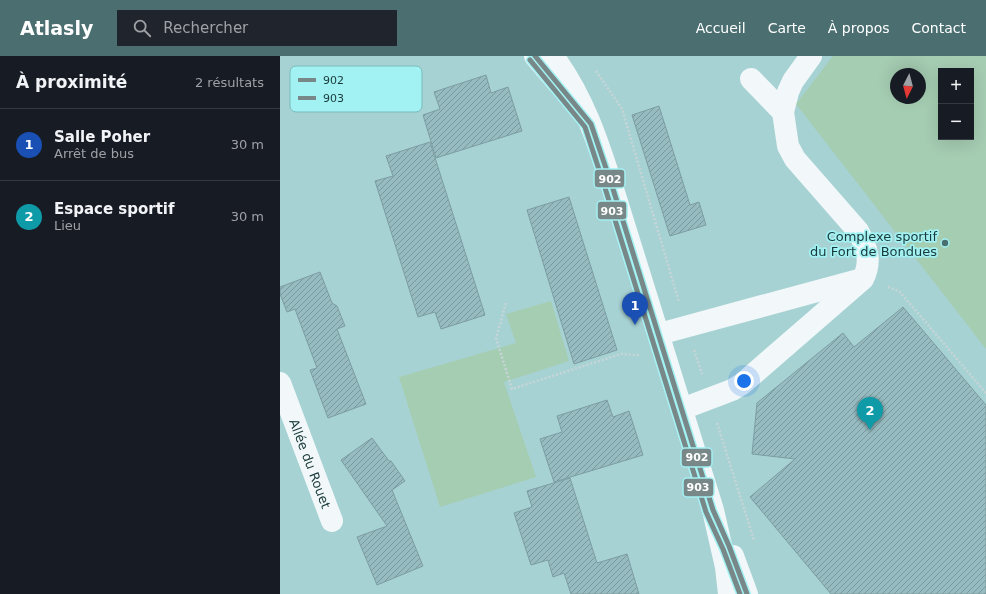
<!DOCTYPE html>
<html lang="fr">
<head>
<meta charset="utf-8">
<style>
  :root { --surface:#171b24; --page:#20242c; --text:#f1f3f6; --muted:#9ea1a6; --line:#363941; --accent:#4b6f71 }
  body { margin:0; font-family:"DejaVu Sans",sans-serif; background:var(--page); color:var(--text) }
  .controls { position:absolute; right:12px; top:12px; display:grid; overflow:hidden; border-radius:0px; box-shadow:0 4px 16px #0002 }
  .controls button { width:36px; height:36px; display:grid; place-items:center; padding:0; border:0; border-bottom:1px solid var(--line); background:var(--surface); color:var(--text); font:20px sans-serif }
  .compass { position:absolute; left:610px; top:12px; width:36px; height:36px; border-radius:50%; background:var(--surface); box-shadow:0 4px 16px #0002; rotate:186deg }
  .you { position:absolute; left:464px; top:325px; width:14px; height:14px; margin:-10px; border:3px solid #fff; border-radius:50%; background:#1a73e8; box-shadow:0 0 0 6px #1a73e833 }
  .badge { display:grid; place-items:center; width:26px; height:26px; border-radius:50%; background:var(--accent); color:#fff; font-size:13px; font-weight:700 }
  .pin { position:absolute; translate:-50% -33px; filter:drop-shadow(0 1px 2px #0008) }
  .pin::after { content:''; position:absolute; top:21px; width:14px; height:12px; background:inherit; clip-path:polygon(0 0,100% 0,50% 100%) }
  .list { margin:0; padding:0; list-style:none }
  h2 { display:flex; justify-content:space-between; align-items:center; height:52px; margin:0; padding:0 16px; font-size:17px }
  h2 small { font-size:13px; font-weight:400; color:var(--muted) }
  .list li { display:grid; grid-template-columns:26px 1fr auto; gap:12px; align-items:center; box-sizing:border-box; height:72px; padding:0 16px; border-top:1px solid var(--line) }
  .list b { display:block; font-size:15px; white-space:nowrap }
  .list p { margin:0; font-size:13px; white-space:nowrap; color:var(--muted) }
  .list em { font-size:13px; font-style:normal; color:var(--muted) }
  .icon { flex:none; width:22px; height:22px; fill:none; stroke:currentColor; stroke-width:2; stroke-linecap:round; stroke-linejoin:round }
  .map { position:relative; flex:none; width:706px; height:538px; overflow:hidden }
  header { display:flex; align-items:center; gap:24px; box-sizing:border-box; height:56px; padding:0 20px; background:var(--accent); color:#fff }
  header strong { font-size:19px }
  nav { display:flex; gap:22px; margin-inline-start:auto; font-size:14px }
  .search { width:280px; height:36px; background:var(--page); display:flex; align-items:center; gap:10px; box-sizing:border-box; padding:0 14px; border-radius:0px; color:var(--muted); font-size:15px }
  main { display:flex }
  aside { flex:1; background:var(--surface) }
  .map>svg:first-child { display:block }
  .grass { fill:#a5cdb2; fill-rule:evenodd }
  .building { fill:url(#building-hatch); stroke:#7c9da1 }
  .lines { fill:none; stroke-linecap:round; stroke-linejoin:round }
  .path { stroke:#c7d5d6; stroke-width:2.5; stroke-dasharray:2 2; stroke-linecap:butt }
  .minor { stroke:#f2f8f9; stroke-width:22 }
  .bus-1-casing { stroke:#a2f1f3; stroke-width:8 }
  .bus-2-casing { stroke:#a2f1f3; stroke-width:8 }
  .bus-1 { stroke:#788787; stroke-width:5 }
  .bus-2 { stroke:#788787; stroke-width:5 }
  .poi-dot { fill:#4b6f71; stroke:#a2f1f3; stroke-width:1.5 }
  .labels { text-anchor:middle; stroke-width:3.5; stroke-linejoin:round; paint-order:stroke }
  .poi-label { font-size:13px; fill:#193a3b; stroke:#a2f1f3; text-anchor:end }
  .street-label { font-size:13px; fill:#193a3b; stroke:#a2f1f3 }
  .key { fill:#a2f1f3; stroke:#79babc; stroke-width:1 }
  .key-label { font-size:11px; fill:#193a3b }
  .line-badge { stroke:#a2f1f3; stroke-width:1.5 }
  .badge-label { font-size:11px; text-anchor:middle; font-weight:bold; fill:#fff }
</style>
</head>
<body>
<header>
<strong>Atlasly</strong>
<div class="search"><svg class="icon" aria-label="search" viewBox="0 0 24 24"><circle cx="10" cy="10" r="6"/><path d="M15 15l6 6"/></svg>Rechercher</div>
<nav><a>Accueil</a><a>Carte</a><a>À propos</a><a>Contact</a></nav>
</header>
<main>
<aside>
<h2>À proximité<small>2 résultats</small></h2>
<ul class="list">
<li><span class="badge" style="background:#1a4fb4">1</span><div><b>Salle Poher</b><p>Arrêt de bus</p></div><em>30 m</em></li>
<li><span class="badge" style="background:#0f9aa8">2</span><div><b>Espace sportif</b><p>Lieu</p></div><em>30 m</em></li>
</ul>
</aside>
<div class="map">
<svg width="706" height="538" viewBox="0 0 706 538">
  <defs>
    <pattern id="building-hatch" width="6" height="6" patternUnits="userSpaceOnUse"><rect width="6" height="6" fill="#96bbc0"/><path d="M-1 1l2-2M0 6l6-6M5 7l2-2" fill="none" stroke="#7a999d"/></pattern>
  </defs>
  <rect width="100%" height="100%" fill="#a7d2d4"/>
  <g class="grass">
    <path d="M553,0H706V293L516,48ZM661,15H691V81H661ZM616,18H640V42H616Z"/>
    <path d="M271,245L289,305L224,326L256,421L160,451L119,321L236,287L226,258Z"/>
  </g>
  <g class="building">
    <path d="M206,19L211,37L228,31L242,75L156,102L143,59L160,53L154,36Z"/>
    <path d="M379,50L410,149L419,146L426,169L390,180L352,59Z"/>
    <path d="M150,86L205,259L161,273L155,256L138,261L95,125L113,120L106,100Z"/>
    <path d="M289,141L337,294L294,308L247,154Z"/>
    <path d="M40,216L52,247L57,250L65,270L57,273L86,348L48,362L30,314L37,312L15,253L7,256L0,238V231Z"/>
    <path d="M623,251L706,349V538H551L470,441L515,403L472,398L477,347L563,277L574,291Z"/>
    <path d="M327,344L333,361L349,355L363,399L274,426L260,383L282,376L277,360Z"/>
    <path d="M92,382L109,405H111L125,425L112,434L143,510L97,529L77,481L107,470L61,404Z"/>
    <path d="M290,422L317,507L347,498L359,538H291L284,517L273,521L268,504L251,509L234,457L252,451L247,435Z"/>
  </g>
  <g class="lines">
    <g class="path">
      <path d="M316,15L342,53L399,246"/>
      <path d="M608,231L619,235L706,337"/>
      <path d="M226,247L216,282L232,333L341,298L359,299"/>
      <path d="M414,294L422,318"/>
      <path d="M437,367L474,484"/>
    </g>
    <g class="minor">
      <path d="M255,0L278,27"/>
      <path d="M273,0C303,40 318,86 333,133L433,454L446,511L449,538"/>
      <path d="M471,23L503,56"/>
      <path d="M379,278L578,224"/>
      <path id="s1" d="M0,327L52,465"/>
      <path d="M402,353L452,334L462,328L583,223C592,205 587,192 578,175L515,103L508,90L503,56L508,36L513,25L531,0"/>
      <path d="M453,500L467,538"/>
    </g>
    <g class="bus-1-casing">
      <path id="bus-1" d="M255,0L311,68L333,133L433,454L449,490L467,538"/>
    </g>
    <g class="bus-2-casing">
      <path id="bus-2" d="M250,4L305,71L326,135L426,456L443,493L460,538"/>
    </g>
    <use href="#bus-1" class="bus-1"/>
    <use href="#bus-2" class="bus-2"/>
  </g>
  <circle class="poi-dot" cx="665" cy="187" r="4"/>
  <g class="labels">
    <g class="poi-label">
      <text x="657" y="185">Complexe sportif<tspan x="657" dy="15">du Fort de Bondues</tspan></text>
    </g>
    <g class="street-label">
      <text dy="5" stroke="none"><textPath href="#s1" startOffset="86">Allée du Rouet</textPath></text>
    </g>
  </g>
  <rect x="10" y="10" width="132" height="46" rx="6" class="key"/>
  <rect x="18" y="22" width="18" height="4" fill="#788787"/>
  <rect x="18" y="40" width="18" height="4" fill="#788787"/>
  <g class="key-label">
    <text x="43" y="28">902</text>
    <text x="43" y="46">903</text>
  </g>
  <g class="line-badge">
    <rect x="314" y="113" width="31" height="19" rx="4" fill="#788787"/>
    <rect x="317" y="145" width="30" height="19" rx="4" fill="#788787"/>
    <rect x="401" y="392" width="31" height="19" rx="4" fill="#788787"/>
    <rect x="403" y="422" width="31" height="19" rx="4" fill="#788787"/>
  </g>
  <g class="badge-label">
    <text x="330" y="127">902</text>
    <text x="332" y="159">903</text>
    <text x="417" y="405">902</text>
    <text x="418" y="435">903</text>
  </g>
</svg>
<div class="controls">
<button>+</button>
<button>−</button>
</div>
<svg class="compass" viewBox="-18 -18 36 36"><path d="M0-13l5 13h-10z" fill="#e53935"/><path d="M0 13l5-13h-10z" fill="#9ea1a6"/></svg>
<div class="you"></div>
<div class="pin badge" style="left:355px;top:269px;background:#1a4fb4">1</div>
<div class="pin badge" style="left:590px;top:374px;background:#0f9aa8">2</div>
</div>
</main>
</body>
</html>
